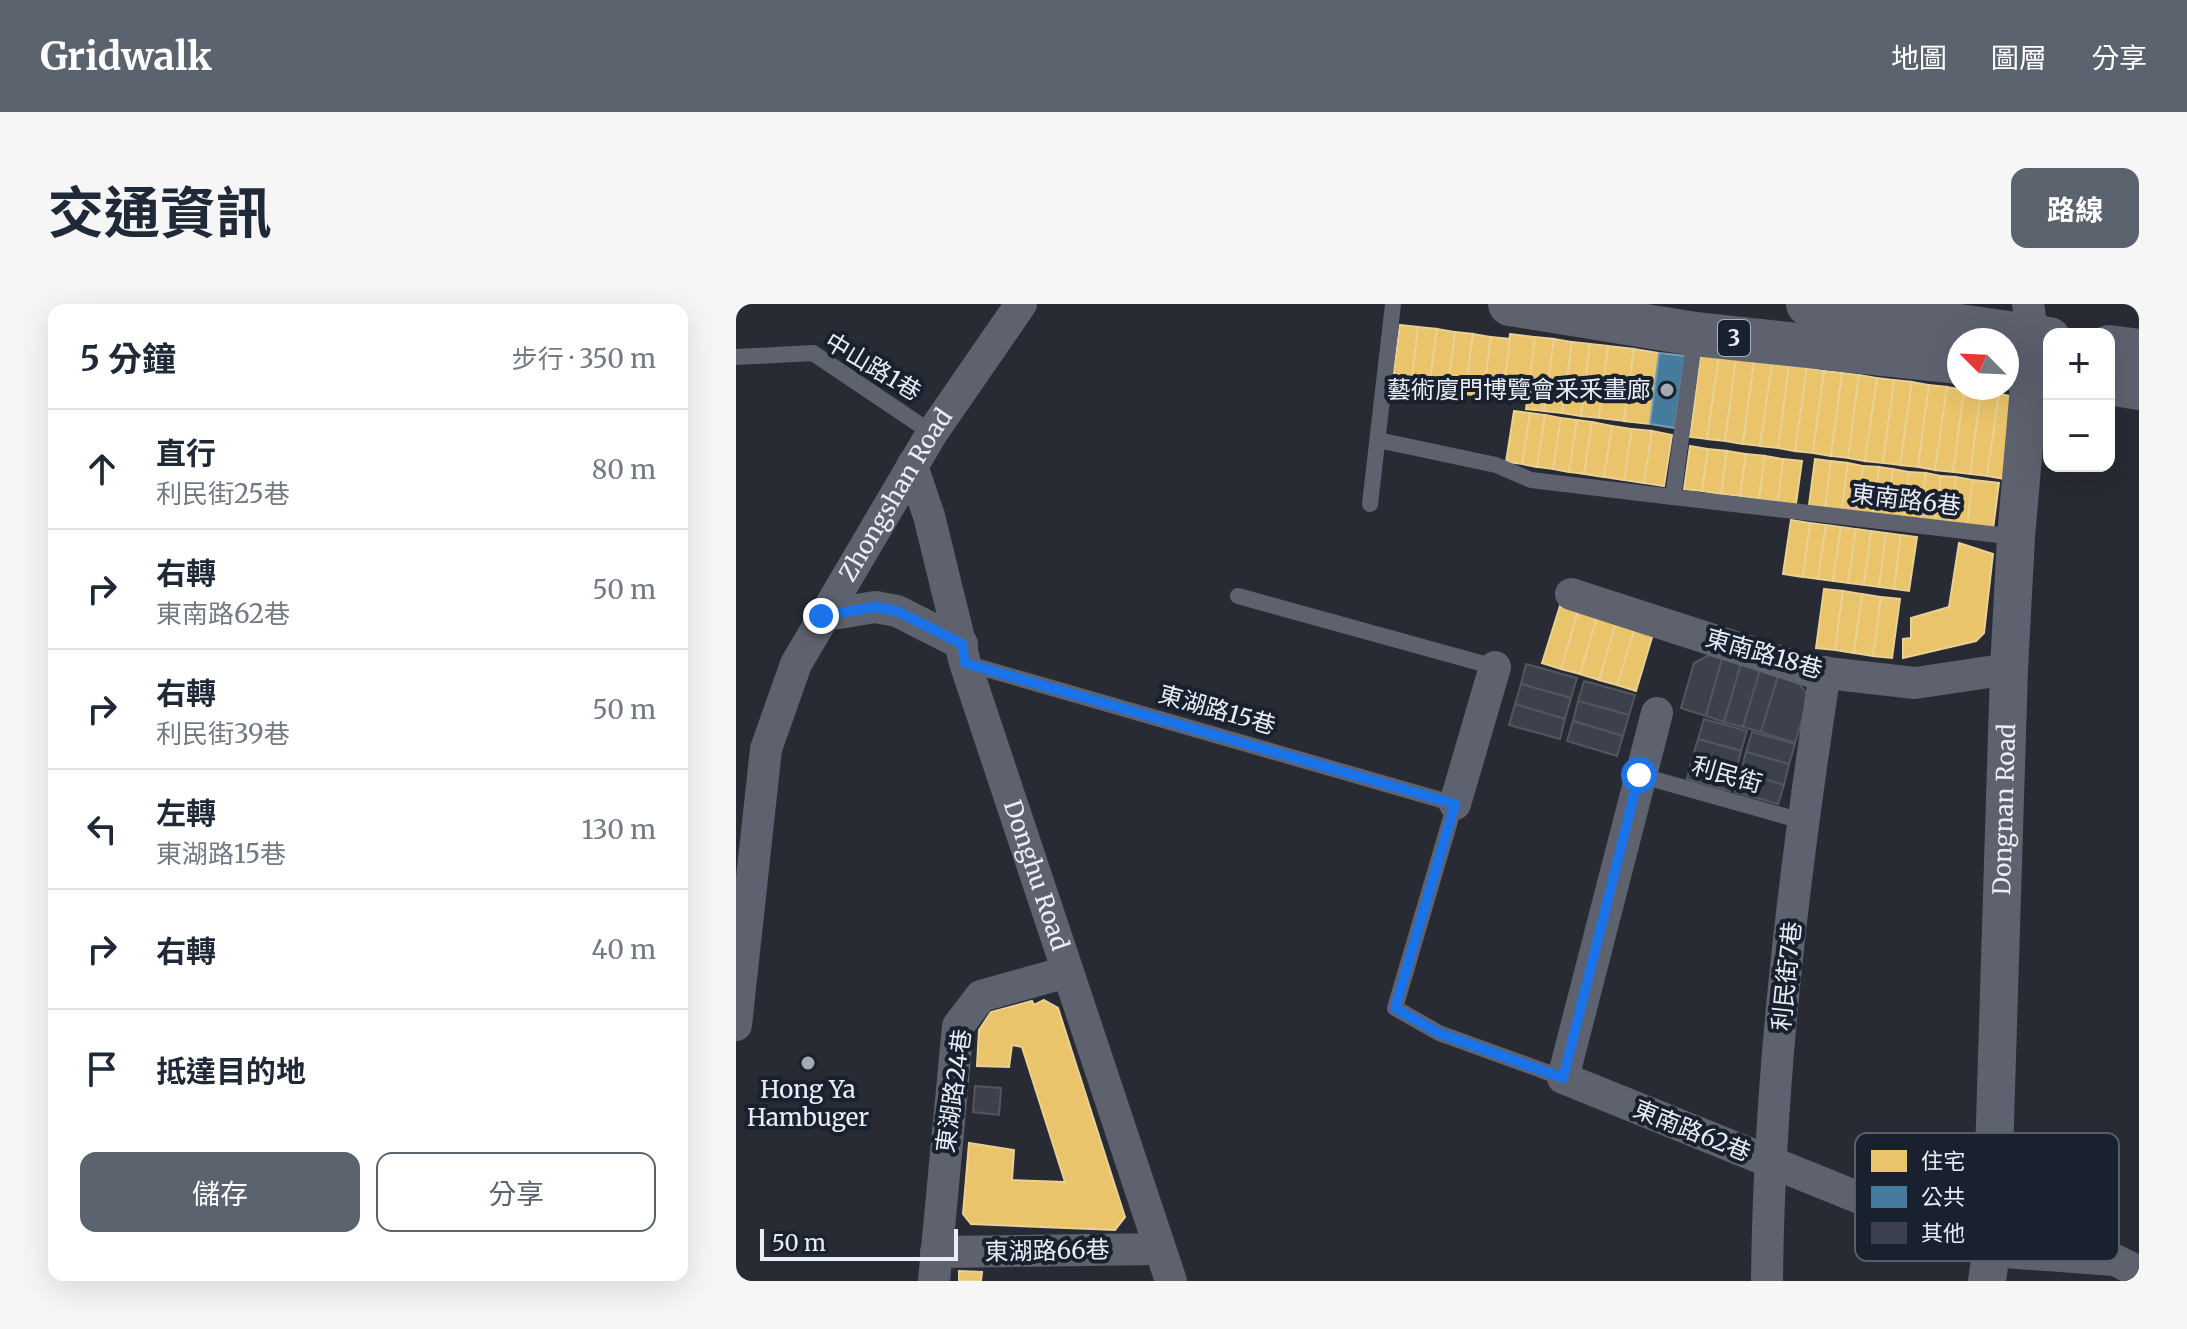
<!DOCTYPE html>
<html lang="zh-TW">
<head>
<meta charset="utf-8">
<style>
  :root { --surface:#fff; --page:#f6f6f7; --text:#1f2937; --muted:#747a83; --line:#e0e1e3; --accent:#5b636e }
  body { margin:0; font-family:Merriweather,"Noto Sans TC",serif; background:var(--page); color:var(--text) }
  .controls { position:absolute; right:24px; top:24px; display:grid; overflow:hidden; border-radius:16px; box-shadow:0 8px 32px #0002 }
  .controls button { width:72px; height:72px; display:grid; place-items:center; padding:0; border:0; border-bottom:2px solid var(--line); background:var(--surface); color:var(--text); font:40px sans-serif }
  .compass { position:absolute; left:1211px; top:24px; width:72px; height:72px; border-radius:50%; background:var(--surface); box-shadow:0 8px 32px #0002; rotate:294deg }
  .scale { position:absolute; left:24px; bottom:20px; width:198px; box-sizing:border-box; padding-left:8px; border:4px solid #e9edf7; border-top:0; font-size:22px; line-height:28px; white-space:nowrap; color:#e9edf7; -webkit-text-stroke:6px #19202e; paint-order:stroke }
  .stop { position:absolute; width:24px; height:24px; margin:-18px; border:6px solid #1a73e8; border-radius:50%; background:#fff }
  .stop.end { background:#1a73e8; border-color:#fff; box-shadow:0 2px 8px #0008 }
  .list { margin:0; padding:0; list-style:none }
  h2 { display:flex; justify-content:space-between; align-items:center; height:104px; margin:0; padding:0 32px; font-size:34px }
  h2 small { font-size:26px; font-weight:400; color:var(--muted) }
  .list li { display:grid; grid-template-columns:52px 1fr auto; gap:24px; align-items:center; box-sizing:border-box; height:120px; padding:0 32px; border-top:2px solid var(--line) }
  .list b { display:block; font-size:30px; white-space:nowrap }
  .list p { margin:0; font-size:26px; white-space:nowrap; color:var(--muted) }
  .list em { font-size:26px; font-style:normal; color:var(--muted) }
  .actions { display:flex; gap:16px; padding:24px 32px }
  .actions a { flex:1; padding:18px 0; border:2px solid var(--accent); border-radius:16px; text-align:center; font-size:28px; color:var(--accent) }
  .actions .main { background:var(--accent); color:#fff }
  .icon { flex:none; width:44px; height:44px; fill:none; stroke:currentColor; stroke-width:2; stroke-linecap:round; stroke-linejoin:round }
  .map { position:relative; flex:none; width:1403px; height:977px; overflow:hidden; border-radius:16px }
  header { display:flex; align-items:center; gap:48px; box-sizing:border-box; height:112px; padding:0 40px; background:var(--accent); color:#fff }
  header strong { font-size:38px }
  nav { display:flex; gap:44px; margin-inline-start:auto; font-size:28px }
  .intro { display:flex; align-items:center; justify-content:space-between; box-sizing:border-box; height:192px; padding:0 48px }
  h1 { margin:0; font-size:56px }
  .button { padding:20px 36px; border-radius:16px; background:var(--accent); color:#fff; font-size:28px; font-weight:700 }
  main { display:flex; gap:48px; padding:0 48px }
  aside { flex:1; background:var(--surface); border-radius:16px; box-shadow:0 8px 32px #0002 }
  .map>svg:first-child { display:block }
  .homes { fill:#e9c46a; stroke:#e9d094; stroke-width:2 }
  .public { fill:#457b9d; stroke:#769db8; stroke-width:2 }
  .building { fill:#3c414d; stroke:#53565d; stroke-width:2 }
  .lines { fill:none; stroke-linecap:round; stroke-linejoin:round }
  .service { stroke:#5e626e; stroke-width:16 }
  .minor { stroke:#5e626e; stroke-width:32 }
  .tertiary { stroke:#5e626e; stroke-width:38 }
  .primary { stroke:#5e626f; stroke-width:44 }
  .route { stroke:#1a73e8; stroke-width:10 }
  .poi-dot { fill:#a5a9b2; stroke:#19202e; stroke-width:3 }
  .labels { text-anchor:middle; stroke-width:8; stroke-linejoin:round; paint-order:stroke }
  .shield { fill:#19202e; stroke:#abb0bb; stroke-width:2 }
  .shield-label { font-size:22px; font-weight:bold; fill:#e9edf7 }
  .street-label { font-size:24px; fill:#e9edf7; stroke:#19202e }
  .poi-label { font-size:24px; fill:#e9edf7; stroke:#19202e; text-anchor:end }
  .key { fill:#19202e; stroke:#575e6a; stroke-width:2 }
  .key-label { font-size:22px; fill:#e9edf7 }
</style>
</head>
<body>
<header>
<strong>Gridwalk</strong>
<nav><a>地圖</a><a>圖層</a><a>分享</a></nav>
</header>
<div class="intro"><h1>交通資訊</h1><a class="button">路線</a></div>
<main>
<aside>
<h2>5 分鐘<small>步行 · 350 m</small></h2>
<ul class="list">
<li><svg class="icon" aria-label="ahead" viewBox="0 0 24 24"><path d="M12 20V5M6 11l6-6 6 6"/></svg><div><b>直行</b><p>利民街25巷</p></div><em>80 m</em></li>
<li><svg class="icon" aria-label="right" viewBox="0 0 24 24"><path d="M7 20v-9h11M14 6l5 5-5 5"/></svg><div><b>右轉</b><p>東南路62巷</p></div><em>50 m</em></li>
<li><svg class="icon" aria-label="right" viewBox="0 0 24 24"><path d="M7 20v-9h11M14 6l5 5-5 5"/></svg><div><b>右轉</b><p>利民街39巷</p></div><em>50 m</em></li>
<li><svg class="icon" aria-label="left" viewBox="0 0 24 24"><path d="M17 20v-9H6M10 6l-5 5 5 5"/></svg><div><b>左轉</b><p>東湖路15巷</p></div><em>130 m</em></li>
<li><svg class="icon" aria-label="right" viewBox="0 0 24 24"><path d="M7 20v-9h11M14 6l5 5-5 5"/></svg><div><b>右轉</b></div><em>40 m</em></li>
<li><svg class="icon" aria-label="arrive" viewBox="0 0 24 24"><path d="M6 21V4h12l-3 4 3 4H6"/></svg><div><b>抵達目的地</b></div></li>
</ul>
<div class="actions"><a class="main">儲存</a><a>分享</a></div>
</aside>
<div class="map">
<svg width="1403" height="977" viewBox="0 0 1403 977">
  <rect width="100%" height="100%" fill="#282b33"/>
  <g class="homes">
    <path d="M664,21L682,23L675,83L656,81Z"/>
    <path d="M682,23L701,25L693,85L675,83Z"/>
    <path d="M701,25L719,28L711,87L693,85Z"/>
    <path d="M719,28L737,30L729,90L711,87Z"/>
    <path d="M737,30L755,33L747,92L729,90Z"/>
    <path d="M774,30L799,33L791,98L766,95Z"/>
    <path d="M755,33L774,35L766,95L747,92Z"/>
    <path d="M799,33L818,35L808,107L790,105Z"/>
    <path d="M818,35L836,38L826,109L808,107Z"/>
    <path d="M836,38L854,40L845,112L826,109Z"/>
    <path d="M854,40L872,42L863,114L845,112Z"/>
    <path d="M872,42L898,45L888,117L863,114Z"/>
    <path d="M898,45L923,49L914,120L888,117Z"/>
    <path d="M965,50L983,52L971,135L954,133Z"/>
    <path d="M983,52L1000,55L989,137L971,135Z"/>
    <path d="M1000,55L1018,58L1007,140L989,137Z"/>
    <path d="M1018,58L1036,60L1024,142L1007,140Z"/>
    <path d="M1036,60L1053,62L1042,144L1024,142Z"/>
    <path d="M1053,62L1071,64L1059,147L1042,144Z"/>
    <path d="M1071,64L1088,67L1077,149L1059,147Z"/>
    <path d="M1088,67L1106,69L1095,152L1077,149Z"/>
    <path d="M1106,69L1123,71L1112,154L1095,152Z"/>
    <path d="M1123,71L1141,74L1129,157L1112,154Z"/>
    <path d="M1141,74L1158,76L1147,159L1129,157Z"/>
    <path d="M1158,76L1176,78L1164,161L1147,159Z"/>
    <path d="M1176,78L1193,81L1182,163L1164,161Z"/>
    <path d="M1193,81L1211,83L1199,166L1182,163Z"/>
    <path d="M1211,83L1228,86L1217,168L1199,166Z"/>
    <path d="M1228,86L1245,88L1234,170L1217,168Z"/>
    <path d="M1245,88L1263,90L1251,172L1234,170Z"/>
    <path d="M1263,90L1280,93L1269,175L1251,172Z"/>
    <path d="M778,107L794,109L786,160L770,158Z"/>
    <path d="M794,109L809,111L801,163L786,160Z"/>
    <path d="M809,111L825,114L817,165L801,163Z"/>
    <path d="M825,114L841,116L833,168L817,165Z"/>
    <path d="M841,116L856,118L848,170L833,168Z"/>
    <path d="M856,118L876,122L868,173L848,170Z"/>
    <path d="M876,122L896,125L888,176L868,173Z"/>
    <path d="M896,125L916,127L908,179L888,176Z"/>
    <path d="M916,127L936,131L928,182L908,179Z"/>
    <path d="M954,142L972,145L966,187L948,185Z"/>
    <path d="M972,145L991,147L985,190L966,187Z"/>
    <path d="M991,147L1010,150L1004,192L985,190Z"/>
    <path d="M1010,150L1029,152L1023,195L1004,192Z"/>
    <path d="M1029,152L1047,155L1042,198L1023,195Z"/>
    <path d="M1047,155L1066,157L1060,200L1042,198Z"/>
    <path d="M1079,155L1095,157L1089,203L1073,201Z"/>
    <path d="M1095,157L1112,159L1106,206L1089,203Z"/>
    <path d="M1112,159L1127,162L1121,208L1106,206Z"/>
    <path d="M1127,162L1143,163L1137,210L1121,208Z"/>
    <path d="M1143,163L1157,165L1151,212L1137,210Z"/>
    <path d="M1157,165L1173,168L1167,214L1151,212Z"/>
    <path d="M1173,168L1190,169L1184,216L1167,214Z"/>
    <path d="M1190,169L1205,172L1199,218L1184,216Z"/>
    <path d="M1205,172L1220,173L1214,220L1199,218Z"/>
    <path d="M1220,173L1237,176L1231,222L1214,220Z"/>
    <path d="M1237,176L1263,179L1257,225L1231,222Z"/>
    <path d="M1055,216L1074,219L1067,273L1047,270Z"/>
    <path d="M1074,219L1090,221L1082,275L1067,273Z"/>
    <path d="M1090,221L1105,223L1097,277L1082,275Z"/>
    <path d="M1105,223L1120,225L1112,279L1097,277Z"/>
    <path d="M1120,225L1135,227L1128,281L1112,279Z"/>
    <path d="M1135,227L1150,229L1143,283L1128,281Z"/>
    <path d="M1150,229L1165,231L1158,285L1143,283Z"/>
    <path d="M1165,231L1181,233L1173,287L1158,285Z"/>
    <path d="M1223,239L1257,250L1248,329L1240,337L1167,354V335L1175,334V314L1213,303Z"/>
    <path d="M1088,285L1107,287L1099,346L1080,344Z"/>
    <path d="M1107,287L1126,290L1118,349L1099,346Z"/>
    <path d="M1126,290L1145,293L1137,352L1118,349Z"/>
    <path d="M1145,293L1164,295L1156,354L1137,352Z"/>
    <path d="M824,302L842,307L825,365L806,359Z"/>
    <path d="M842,307L861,313L844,370L825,365Z"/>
    <path d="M861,313L880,319L863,376L844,370Z"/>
    <path d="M880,319L899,324L881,381L863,376Z"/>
    <path d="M899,324L917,330L900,387L881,381Z"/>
    <path d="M308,696L322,704L389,913L379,926L235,920L227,910L233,839L278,846L276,876L329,878L286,743L276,741L273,763L241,762L243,726L255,708L296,697L298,701Z"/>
    <path d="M223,967L246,968L245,977H223Z"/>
  </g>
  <path class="public" d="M923,49L949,52L939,124L914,120Z"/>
  <g class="building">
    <path d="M973,351L986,355L970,412L945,404L958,359Z"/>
    <path d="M986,355L1005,360L988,418L970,412Z"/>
    <path d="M790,360L841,374L835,394L785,380Z"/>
    <path d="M1005,360L1024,366L1007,423L988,418Z"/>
    <path d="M1024,366L1042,372L1025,428L1007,423Z"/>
    <path d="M1042,372L1062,378L1073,393L1059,439L1025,428Z"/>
    <path d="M848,377L899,391L893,411L842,397Z"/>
    <path d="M785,380L835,394L829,415L779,400Z"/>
    <path d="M842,397L893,411L887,432L837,417Z"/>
    <path d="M779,400L829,415L824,435L773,421Z"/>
    <path d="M968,415L1011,427L1005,447L962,435Z"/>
    <path d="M837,417L887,432L881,452L831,437Z"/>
    <path d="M1016,428L1059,440L1053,460L1010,448Z"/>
    <path d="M962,435L1005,447L1000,467L956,455Z"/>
    <path d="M1010,448L1053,460L1048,481L1005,468Z"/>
    <path d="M956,455L1000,467L994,487L951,475Z"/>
    <path d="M1005,468L1048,481L1042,500L999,488Z"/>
    <path d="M239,782L265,784L263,811L237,808Z"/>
  </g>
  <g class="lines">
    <g class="service">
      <path d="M0,53L77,49L196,129"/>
      <path d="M642,136L760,161L795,176L937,193L959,31"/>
      <path d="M937,193L1280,233"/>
      <path d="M634,200L657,0"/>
      <path d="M502,292L759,363"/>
      <path d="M229,359L719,500L659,704L703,729L827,774"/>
      <path d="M903,471L1066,517"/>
    </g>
    <g class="minor">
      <path d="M1292,0L1297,33"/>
      <path id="s1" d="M176,162L193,212L229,359L435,977"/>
      <path d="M835,290L1073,367L1179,379L1273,365"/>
      <path d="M85,312L139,303L161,307L226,340"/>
      <path d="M921,409L827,774L1255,947L1379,956L1403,968"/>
      <path d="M719,500L759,363"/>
      <path id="s2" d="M0,721L30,445L60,360L196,129L285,0"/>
      <path d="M200,948L423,945"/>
      <path d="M198,977L222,722L245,692L331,668"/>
      <path d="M1031,977C1033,773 1058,570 1089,368"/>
    </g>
    <path class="tertiary" id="s3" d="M1251,977L1255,947L1273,365L1280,233L1297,37"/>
    <g class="primary">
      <path d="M774,0L959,30L1223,58"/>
      <path d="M1072,0L1313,35"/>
      <path d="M1373,43L1403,47"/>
      <path d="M1271,64L1313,69"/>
      <path d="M1373,79L1403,84"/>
    </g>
  </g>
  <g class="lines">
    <path class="route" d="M85,312L139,303L161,307L226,340L229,359L719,500L659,704L703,729L827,774L903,471"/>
  </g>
  <g class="poi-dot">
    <circle cx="931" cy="86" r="8"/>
    <circle cx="72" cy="759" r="8"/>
  </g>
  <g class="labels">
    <rect class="shield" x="982" y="16" width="32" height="36" rx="6"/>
    <g class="shield-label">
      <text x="998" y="42">3</text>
    </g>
    <g class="street-label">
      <text transform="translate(137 63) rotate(31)" y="8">中山路1巷</text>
      <text dy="8" stroke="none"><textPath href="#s2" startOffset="564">Zhongshan Road</textPath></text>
      <text transform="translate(1170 196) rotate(7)" y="8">東南路6巷</text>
      <text transform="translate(1028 350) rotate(16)" y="8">東南路18巷</text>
      <text transform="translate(481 406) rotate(16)" y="8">東湖路15巷</text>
      <text transform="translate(991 471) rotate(16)" y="8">利民街</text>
      <text dy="8" stroke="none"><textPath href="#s3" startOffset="472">Dongnan Road</textPath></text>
      <text dy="8" stroke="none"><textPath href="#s1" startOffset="428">Donghu Road</textPath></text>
      <text transform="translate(1051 672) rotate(-84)" y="8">利民街7巷</text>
      <text transform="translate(218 787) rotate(-82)" y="8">東湖路24巷</text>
      <text transform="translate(956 827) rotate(22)" y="8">東南路62巷</text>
      <text transform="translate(311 947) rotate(-1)" y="8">東湖路66巷</text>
    </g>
    <g class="poi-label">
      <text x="915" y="94">藝術廈門博覽會釆釆畫廊</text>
      <text x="72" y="794" text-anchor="middle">Hong Ya<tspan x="72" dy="28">Hambuger</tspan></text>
    </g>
  </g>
  <rect x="1119" y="829" width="264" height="128" rx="12" class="key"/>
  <rect x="1135" y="846" width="36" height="22" fill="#e9c46a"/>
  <rect x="1135" y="882" width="36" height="22" fill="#457b9d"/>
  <rect x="1135" y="918" width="36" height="22" fill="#3c414d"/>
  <g class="key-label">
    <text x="1185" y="865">住宅</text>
    <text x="1185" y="901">公共</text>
    <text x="1185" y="937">其他</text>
  </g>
</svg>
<div class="controls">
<button>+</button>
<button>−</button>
</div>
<svg class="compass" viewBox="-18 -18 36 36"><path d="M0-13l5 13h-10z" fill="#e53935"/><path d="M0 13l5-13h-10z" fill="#747a83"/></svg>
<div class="scale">50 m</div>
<div class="stop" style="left:903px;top:471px"></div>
<div class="stop end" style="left:85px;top:312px"></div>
</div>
</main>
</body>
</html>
